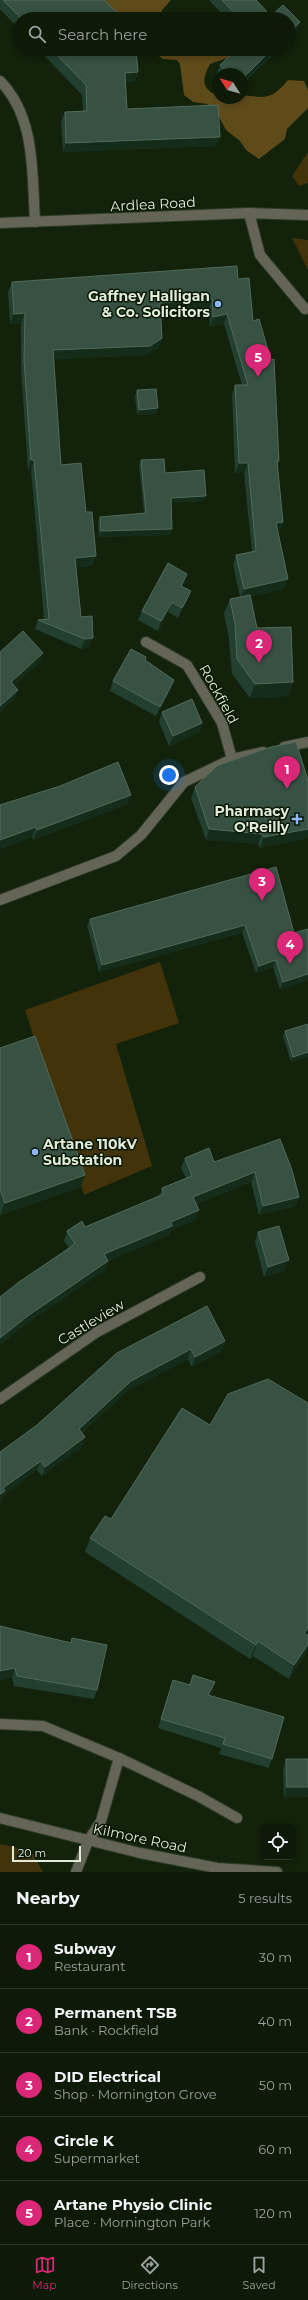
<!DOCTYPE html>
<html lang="en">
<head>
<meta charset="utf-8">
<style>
  :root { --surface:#0e1a08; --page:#172312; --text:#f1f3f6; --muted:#9ba19c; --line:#2e3829; --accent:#db2777 }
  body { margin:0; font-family:Montserrat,sans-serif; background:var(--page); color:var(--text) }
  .controls { position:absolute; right:12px; bottom:12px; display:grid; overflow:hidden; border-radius:6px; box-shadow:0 2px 6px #0003 }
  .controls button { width:36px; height:36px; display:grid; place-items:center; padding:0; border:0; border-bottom:1px solid var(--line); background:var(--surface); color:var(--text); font:20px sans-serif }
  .compass { position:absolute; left:212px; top:68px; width:36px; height:36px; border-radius:50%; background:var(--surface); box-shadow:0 2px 6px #0003; rotate:307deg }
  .scale { position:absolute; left:12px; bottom:10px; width:69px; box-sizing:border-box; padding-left:4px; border:2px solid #e1ebdc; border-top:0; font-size:11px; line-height:14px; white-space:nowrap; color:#e1ebdc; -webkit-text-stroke:3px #0a1803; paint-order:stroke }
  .you { position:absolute; left:169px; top:775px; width:14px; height:14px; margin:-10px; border:3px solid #fff; border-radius:50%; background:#1a73e8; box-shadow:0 0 0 6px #1a73e833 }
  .badge { display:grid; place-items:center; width:26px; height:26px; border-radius:50%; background:var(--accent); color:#fff; font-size:13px; font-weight:700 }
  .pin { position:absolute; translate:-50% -33px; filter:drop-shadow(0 1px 2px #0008) }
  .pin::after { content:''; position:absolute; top:21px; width:14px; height:12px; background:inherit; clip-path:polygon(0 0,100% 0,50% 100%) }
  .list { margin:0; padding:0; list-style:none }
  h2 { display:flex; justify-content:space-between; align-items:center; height:52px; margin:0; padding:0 16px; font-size:17px }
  h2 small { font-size:13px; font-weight:400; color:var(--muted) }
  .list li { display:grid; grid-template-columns:26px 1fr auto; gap:12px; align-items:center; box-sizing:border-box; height:64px; padding:0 16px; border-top:1px solid var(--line) }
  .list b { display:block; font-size:15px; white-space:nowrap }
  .list p { margin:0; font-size:13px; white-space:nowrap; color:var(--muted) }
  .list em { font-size:13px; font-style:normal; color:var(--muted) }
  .icon { flex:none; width:22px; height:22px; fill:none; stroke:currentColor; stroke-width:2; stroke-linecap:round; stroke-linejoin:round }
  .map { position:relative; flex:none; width:308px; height:1872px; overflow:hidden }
  .search { position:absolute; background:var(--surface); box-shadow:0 2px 6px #0003; left:12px; right:12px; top:12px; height:44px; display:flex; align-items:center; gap:10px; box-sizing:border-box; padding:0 14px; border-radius:22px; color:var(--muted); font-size:15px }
  .sheet { height:372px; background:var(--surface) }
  nav { display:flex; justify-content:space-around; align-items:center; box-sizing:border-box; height:56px; border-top:1px solid var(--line); background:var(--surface); font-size:11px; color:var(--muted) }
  nav a { display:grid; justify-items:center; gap:2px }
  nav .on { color:var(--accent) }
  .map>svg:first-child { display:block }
  .green { fill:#43330a }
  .forest { fill:#5f4a1a }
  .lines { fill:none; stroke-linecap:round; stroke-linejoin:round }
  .minor-casing { stroke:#303e27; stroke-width:12 }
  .minor { stroke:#646557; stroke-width:10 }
  .wall { fill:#223f30 }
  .shaded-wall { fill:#142c19 }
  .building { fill:#375142; stroke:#526a5a }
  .poi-dot { fill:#8db9fc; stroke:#0a1803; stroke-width:1.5 }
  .labels { text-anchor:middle; stroke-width:3; stroke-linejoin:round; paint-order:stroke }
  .street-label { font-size:14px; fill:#e1ebdc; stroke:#0a1803 }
  .poi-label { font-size:14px; font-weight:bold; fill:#e1ebdc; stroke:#0a1803; text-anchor:end }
</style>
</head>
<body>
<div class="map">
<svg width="308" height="1872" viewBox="0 0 308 1872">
  <rect width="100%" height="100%" fill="#13220a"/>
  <g class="green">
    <path d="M308,152V183L299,186L292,176Z"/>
    <path d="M292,238L308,240V270Z"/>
    <path d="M160,962L179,1023L116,1044L152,1166L84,1195L25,1010Z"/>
    <path d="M0,1844L31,1851L43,1872H0Z"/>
  </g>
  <g class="forest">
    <path d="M104,0H171L162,10L161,19H122Z"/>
    <path d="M149,49H237L227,58L210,64C204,76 200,85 212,93L218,92V98H242V95C267,98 271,100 288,80L304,81L308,90V108L287,129L285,139L259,159L246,150L240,141L226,130L219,117L207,104L193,102L184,95L180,64L177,60L163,59Z"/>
  </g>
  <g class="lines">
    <g class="minor-casing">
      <g id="minor">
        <path d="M0,81C36,117 32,175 35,222"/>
        <path d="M249,213L260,255L305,309"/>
        <path d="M0,223L249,213L308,215"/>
        <path d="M146,642L187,665L222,723L232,759"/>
        <path d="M284,747L308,742"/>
        <path d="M0,900L116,856L141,835L184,782L232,759L263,752"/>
        <path d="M0,1399L97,1332L200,1277"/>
        <path d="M0,1724L43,1726L119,1758"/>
        <path d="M0,1818L140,1853L217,1868L277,1872"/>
        <path d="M76,1872L88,1841L101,1821L119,1758L198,1796L237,1818"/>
      </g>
    </g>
    <use href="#minor" class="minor"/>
  </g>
  <g class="wall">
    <path d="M0,0H104L124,19H19V29L0,9Z"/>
    <path d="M209,0H256L271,16L283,5L300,22L296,32L289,39V19H227Z"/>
    <path d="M38,49H136L138,72L135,81L125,82L127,109L216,146L63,152L61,121L65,112L83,111L82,95Z"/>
    <path d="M237,49H279L242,85V74H218V77L216,75L220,65Z"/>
    <path d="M238,279L253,321L279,461L277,466L283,522L279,532H278L284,589L251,596L257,628L293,682L287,697L250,698L232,674L229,639L224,613L230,599L240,597L233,565L236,555L252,552L244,473H235L232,395L235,385H242L224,324L210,327L209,308L161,312L162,338L159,348L146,355L54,359L61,465L86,512L92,566L76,567L81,617L89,647L81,649L35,629L38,620L44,619L31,470H28L21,370V323L10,324L8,292L12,282Z"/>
    <path d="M137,390L156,414L137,415L135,396Z"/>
    <path d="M141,460L165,473L204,501L171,503L172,529L170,535L99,537L98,522L100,517L144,513L139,466Z"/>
    <path d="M184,584L182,587L187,601L178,618L168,612L158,631L138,620L142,611Z"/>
    <path d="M146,657L145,661L174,680L171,690L156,716L110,691L113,681Z"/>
    <path d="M162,712L202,723L199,733L169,746L159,722Z"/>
    <path d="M308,780V838L260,848L258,844L206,840L191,798L195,787Z"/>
    <path d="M128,804L33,840L32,837L0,849V805Z"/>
    <path d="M276,867L294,933L308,929L280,990L273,967L256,973L242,933L99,972L87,926L90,919Z"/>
    <path d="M308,1024V1057L291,1062L283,1036L285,1031Z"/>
    <path d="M0,1048L81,1187L0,1215Z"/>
    <path d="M280,1139L299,1197L296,1206L259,1215L251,1182L196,1204L199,1210L195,1220L171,1230L169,1235L108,1261L105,1270L26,1324L0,1345V1297L69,1248L64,1241L67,1231L85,1227L159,1196L162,1188L186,1178L181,1168L185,1158L214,1162Z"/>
    <path d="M258,1232L285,1270L264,1277L255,1242Z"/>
    <path d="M225,1341L222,1351L192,1367L188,1359L127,1391L82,1433V1447L42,1476L37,1470L3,1496L1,1500L0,1501V1452L37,1425L117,1353Z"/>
    <path d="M308,1403V1634L307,1635L306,1653L289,1679L253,1656L250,1659L85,1552L90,1538L111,1519L210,1425Z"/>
    <path d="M0,1626L70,1643L72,1638L97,1690L94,1699L14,1686L12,1677L0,1680Z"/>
    <path d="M193,1675L215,1682L212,1692L210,1696L272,1759L269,1768L219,1754L221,1748L158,1728L173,1680L189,1685Z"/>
    <path d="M286,1759H308L284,1798L283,1770Z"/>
  </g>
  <g class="shaded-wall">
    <path d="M300,22L296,32L289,39V33Z"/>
    <path d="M272,49H279L242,85V79Z"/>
    <path d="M138,72L135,81L121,82L125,73Z"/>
    <path d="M220,137L216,146L63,152L66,143Z"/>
    <path d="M212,299L209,308L157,312L160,303Z"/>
    <path d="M25,313L21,323L10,324L14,314Z"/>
    <path d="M227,314L224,324L210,327L213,317Z"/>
    <path d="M162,338L159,348L146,355L50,360L53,350Z"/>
    <path d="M158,408L156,414L137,415L139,410Z"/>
    <path d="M31,460H34L31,470H28Z"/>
    <path d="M239,463H248L244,473H235Z"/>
    <path d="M206,496L204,501L169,503L171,498Z"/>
    <path d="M283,522L279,532H272L276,523Z"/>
    <path d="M172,529L170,535L99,537L101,531Z"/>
    <path d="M96,556L92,566L72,568L75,558Z"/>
    <path d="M187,574L184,584L177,596L181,586Z"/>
    <path d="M288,579L284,589L240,598L244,589Z"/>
    <path d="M191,591L187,601L178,618L182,608Z"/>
    <path d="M172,602L168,612L158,631L161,621Z"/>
    <path d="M93,638L89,647L81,649L85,639Z"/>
    <path d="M43,653L39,663L8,692L11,682Z"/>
    <path d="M174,680L171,690L156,716L160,707Z"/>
    <path d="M293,682L287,697L250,698L255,684Z"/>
    <path d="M18,690L15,699L0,713V706Z"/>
    <path d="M202,723L199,733L169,746L173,736Z"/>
    <path d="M131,795L128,804L33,840L37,830Z"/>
    <path d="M36,827L32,837L0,849V840Z"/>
    <path d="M209,829L262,834L258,844L206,840Z"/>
    <path d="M308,829V838L260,848L264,837Z"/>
    <path d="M245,925L242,933L99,972L102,965Z"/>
    <path d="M276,960L273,967L256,973L259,966Z"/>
    <path d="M308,974V981L280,990L283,982Z"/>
    <path d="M308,1052V1057L291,1062L293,1057Z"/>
    <path d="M255,1172L251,1182L190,1206L193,1197Z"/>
    <path d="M85,1175L81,1187L0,1215L5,1203Z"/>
    <path d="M299,1197L296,1206L259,1215L263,1206Z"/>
    <path d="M199,1210L195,1220L171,1230L169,1235L108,1261L105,1270L26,1324L0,1345V1338L104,1254L171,1222Z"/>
    <path d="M289,1260L285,1270L264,1277L268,1267Z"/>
    <path d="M225,1341L222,1351L192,1367L195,1357Z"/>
    <path d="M191,1349L188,1359L127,1391L75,1439L79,1429L131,1381Z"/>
    <path d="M85,1437L82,1447L42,1476L45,1467Z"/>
    <path d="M41,1461L37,1470L3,1496L1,1500L0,1501V1494L3,1488Z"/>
    <path d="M308,1628V1634L299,1648L304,1633Z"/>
    <path d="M258,1641L253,1656L250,1659L256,1645Z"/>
    <path d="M308,1644V1648L306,1653L289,1679L294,1665Z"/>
    <path d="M15,1668L12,1677L0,1680V1671Z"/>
    <path d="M215,1682L212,1692L204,1705L208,1695Z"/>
    <path d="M287,1787H308V1797L284,1798Z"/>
  </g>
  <g class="building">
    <path d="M3,0H104L124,19H22Z"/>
    <path d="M222,0H256L271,16L283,5L300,22L289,33V19H240Z"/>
    <path d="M51,49H136L138,72L125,73L127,109L218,105L220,137L66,143L65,112L87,111L86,85Z"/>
    <path d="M237,49H272L242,79V74H228L220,65Z"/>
    <path d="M237,266L238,279L249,278L253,321L259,319L271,360L274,359L279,461H277L283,522L276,523L288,579L244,589L236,555L256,551L248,463H239L235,385H248L227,314L213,317L212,299L160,303L162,338L150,346L53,350L61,465L81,463L86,512H92L96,556L75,558L81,617L92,616L93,638L85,639L38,620L49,619L34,460H31L24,360L25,313L14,314L12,282Z"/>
    <path d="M156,389L158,408L139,410L137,390Z"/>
    <path d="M164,459L165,473L204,470L206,496L171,498L172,529L101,531L100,517L146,513L141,460Z"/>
    <path d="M168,563L187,574L181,586L191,591L182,608L172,602L161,621L142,611Z"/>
    <path d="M250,595L257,628L291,627L293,682L255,684L237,659L235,624L230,599Z"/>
    <path d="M23,631L43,653L11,682L18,690L0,706V652Z"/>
    <path d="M131,649L146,657L145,660L174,680L160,707L113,681Z"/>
    <path d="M192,699L202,723L173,736L162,712Z"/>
    <path d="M296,742L308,780V829L264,837L262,834L209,829L195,787L217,766L271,747Z"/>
    <path d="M118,762L131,795L37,830L36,827L0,840V805L60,786Z"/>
    <path d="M276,867L294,933L308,929V974L283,982L276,960L259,966L245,925L102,965L90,919Z"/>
    <path d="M308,1024V1052L293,1057L285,1031Z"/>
    <path d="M35,1036L85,1175L5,1203L0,1189V1048Z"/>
    <path d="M280,1139L292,1170L299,1197L263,1206L255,1172L193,1197L199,1210L171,1222L172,1226L104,1254L108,1261L29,1315L0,1338V1297L19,1282L75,1244L67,1231L82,1221L85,1227L164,1194L162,1188L192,1176L185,1158L209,1148L214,1162Z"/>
    <path d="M279,1226L289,1260L268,1267L258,1232Z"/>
    <path d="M207,1306L225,1341L195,1357L191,1349L131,1381L79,1429L85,1437L45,1467L41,1461L3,1488L5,1491L0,1494V1452L37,1425L117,1353Z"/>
    <path d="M268,1379L308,1403V1628L304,1633L308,1636V1644L294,1665L258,1641L256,1645L90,1538L105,1516L111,1519L182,1408L210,1425L228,1394Z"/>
    <path d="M0,1626L71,1643L72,1638L107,1645L97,1690L17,1676L15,1668L0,1671Z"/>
    <path d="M193,1675L215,1682L208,1695L284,1717L272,1759L223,1744L225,1738L161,1719L173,1680L190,1685Z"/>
    <path d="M286,1759H308V1787H287Z"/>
  </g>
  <g class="poi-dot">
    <circle cx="218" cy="304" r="4"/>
    <path d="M295 813h4v4h4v4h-4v4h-4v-4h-4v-4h4z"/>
    <circle cx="35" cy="1152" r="4"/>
  </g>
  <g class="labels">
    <g class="street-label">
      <text transform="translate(153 204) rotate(-3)" y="5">Ardlea Road</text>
      <text transform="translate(219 694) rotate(61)" y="5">Rockfield</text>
      <text transform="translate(91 1322) rotate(-31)" y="5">Castleview</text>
      <text transform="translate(140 1838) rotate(12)" y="5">Kilmore Road</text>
    </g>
    <g class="poi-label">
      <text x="210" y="301">Gaffney Halligan<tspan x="210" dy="16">&amp; Co. Solicitors</tspan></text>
      <text x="289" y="816">Pharmacy<tspan x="289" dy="16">O'Reilly</tspan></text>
      <text x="43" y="1149" text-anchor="start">Artane 110kV<tspan x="43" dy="16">Substation</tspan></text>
    </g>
  </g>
</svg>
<div class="controls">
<button><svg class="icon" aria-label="locate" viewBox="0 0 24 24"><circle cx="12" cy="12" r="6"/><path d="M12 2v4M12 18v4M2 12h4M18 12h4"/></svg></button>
</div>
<svg class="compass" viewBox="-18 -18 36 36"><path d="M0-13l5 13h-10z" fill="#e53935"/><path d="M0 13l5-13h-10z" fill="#9ba19c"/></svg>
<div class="scale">20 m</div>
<div class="you"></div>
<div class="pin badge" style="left:287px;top:789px">1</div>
<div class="pin badge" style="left:259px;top:663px">2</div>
<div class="pin badge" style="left:262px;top:901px">3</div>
<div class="pin badge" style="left:290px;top:964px">4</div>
<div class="pin badge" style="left:258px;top:377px">5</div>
<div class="search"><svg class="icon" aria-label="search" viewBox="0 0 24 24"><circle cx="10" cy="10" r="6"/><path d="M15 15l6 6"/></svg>Search here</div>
</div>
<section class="sheet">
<h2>Nearby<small>5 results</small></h2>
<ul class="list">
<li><span class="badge">1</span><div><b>Subway</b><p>Restaurant</p></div><em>30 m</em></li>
<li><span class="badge">2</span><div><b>Permanent TSB</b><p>Bank · Rockfield</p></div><em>40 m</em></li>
<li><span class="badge">3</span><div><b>DID Electrical</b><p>Shop · Mornington Grove</p></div><em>50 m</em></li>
<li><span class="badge">4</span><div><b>Circle K</b><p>Supermarket</p></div><em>60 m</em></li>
<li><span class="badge">5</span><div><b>Artane Physio Clinic</b><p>Place · Mornington Park</p></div><em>120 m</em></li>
</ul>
</section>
<nav>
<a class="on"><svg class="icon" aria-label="map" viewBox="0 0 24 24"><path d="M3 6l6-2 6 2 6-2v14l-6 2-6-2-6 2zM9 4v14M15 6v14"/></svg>Map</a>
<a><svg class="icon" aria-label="directions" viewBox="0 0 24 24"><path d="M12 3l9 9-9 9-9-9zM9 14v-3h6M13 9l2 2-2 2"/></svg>Directions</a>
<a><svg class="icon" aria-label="saved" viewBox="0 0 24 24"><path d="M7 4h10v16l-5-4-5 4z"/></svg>Saved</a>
</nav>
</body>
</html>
